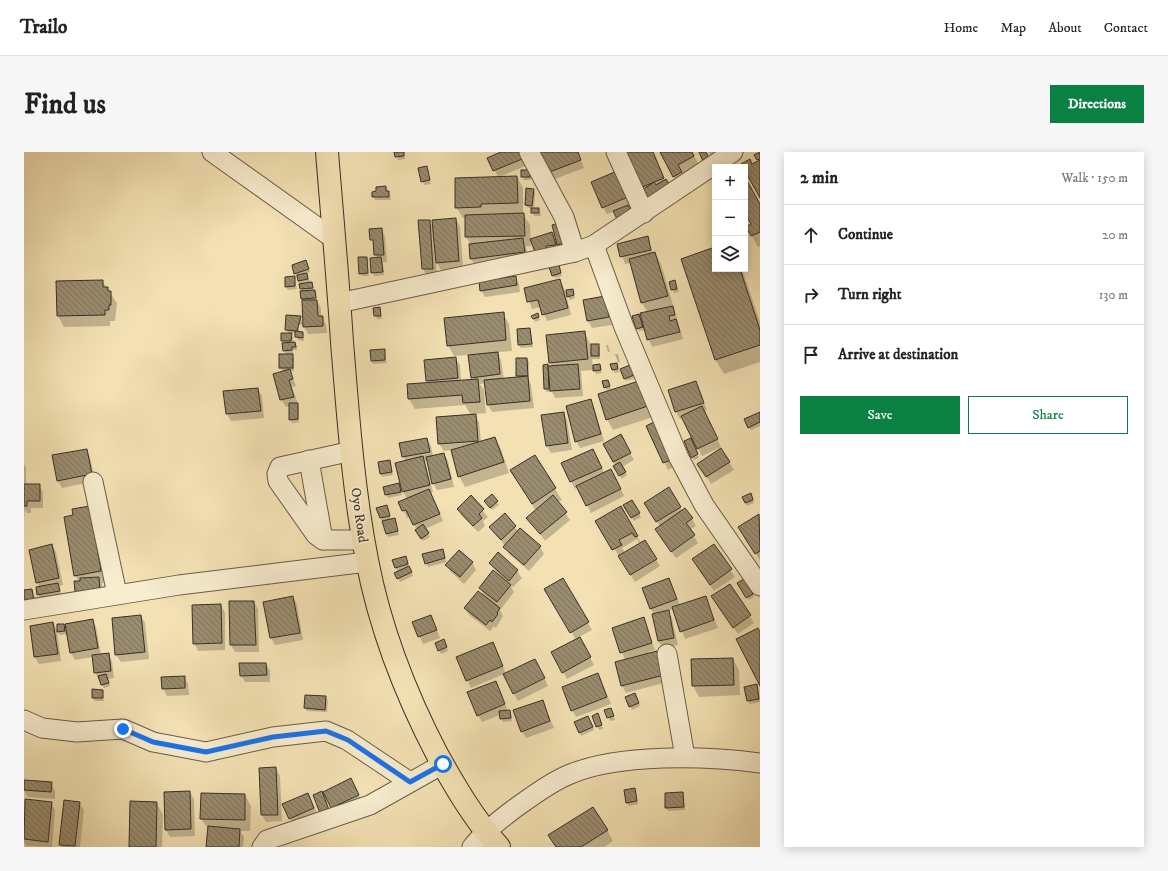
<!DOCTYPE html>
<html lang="en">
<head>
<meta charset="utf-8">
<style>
  :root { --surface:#fff; --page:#f6f6f6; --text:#222; --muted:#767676; --line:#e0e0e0; --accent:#0b8043 }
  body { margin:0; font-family:"IM FELL DW Pica",serif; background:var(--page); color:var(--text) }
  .controls { position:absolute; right:12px; top:12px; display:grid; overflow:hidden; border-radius:0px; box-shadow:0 2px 10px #0003 }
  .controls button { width:36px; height:36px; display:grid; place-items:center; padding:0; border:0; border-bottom:1px solid var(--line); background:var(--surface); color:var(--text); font:20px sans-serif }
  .stop { position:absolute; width:12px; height:12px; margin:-9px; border:3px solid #1a73e8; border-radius:50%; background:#fff }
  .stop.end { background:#1a73e8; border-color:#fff; box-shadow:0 1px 4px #0008 }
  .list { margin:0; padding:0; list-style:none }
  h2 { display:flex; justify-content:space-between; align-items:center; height:52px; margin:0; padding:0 16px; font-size:17px }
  h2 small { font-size:13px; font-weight:400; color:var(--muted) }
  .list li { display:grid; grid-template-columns:26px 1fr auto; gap:12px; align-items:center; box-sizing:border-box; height:60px; padding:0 16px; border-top:1px solid var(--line) }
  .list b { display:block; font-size:15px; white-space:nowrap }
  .list em { font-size:13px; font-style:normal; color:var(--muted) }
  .actions { display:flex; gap:8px; padding:12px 16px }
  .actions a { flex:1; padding:9px 0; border:1px solid var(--accent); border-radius:0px; text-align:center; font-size:14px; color:var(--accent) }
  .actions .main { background:var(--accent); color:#fff }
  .icon { flex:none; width:22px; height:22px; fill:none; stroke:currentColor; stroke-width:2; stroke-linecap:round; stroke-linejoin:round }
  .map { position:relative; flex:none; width:736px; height:695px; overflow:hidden; border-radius:0px }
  header { display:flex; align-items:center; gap:24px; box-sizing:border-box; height:56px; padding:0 20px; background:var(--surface); border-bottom:1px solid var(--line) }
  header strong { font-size:19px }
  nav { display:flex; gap:22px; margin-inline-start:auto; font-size:14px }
  .intro { display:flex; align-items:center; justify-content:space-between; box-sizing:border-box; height:96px; padding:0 24px }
  h1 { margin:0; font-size:28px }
  .button { padding:10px 18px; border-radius:0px; background:var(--accent); color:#fff; font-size:14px; font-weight:700 }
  main { display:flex; gap:24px; padding:0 24px }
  aside { flex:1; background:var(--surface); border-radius:0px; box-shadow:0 2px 10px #0003 }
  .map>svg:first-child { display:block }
  .shadow { fill:#0003; fill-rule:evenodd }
  .building { fill:url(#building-back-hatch); stroke:#392f26 }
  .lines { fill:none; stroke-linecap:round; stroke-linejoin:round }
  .minor-casing { stroke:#685c49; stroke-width:21 }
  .highway-casing { stroke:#392f26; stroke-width:24 }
  .minor { stroke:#f7ecce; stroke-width:19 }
  .highway { stroke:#f3e1b3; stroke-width:22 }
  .route { stroke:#1a73e8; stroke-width:5 }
  .labels { text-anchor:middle; stroke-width:4; stroke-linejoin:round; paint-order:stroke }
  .street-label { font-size:14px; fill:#392f26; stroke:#f7ecce }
</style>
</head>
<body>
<header>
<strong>Trailo</strong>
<nav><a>Home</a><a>Map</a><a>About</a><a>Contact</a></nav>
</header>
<div class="intro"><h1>Find us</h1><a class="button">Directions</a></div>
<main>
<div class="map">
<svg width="736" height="695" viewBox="0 0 736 695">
  <defs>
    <pattern id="building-back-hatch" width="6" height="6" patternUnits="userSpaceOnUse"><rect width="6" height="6" fill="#9a8c6f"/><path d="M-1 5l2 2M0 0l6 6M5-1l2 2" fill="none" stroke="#7f735b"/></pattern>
  </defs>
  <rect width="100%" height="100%" fill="#f3e1b3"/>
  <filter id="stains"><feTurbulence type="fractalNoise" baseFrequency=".005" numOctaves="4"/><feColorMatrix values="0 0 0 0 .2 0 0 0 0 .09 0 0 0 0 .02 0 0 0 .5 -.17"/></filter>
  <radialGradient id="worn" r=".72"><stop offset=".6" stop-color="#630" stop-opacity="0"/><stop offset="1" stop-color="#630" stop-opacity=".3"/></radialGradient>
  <g class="shadow">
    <path d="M372,0H380L381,7L374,8Z"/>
    <path d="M480,0H495L501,14L476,25H493L499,36V62L506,73L507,94H502L504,107L452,114L447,107V93L442,85V66H439L432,55L474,25L465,7Z"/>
    <path d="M516,0H554L560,16L528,28Z"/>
    <path d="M629,0L641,29L627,53L617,35Z"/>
    <path d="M637,0H668L676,15L656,35Z"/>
    <path d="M685,0H697L690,9Z"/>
    <path d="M402,15L407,32L400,33L395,17Z"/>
    <path d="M505,19L507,28H500L498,24Z"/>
    <path d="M592,21L607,52L583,62L579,55Z"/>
    <path d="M721,26L736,53V94L734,95L723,75L728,73L721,60Z"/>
    <path d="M361,35L366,43L367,48H351L349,41Z"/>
    <path d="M509,38L511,41L510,57H515L517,64H510L508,56H504L502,53Z"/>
    <path d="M431,67L436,74L439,116L417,118L412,109L413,124H403L399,117L405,69L410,76Z"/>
    <path d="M529,74L546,93L536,96L533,91L536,100L516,107L527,81L533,91Z"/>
    <path d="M357,77L361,84L363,110H359L360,123L350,124L347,107H353L346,78Z"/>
    <path d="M623,85L629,102L631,101L637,112L659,187L628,195L621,178L615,179L613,176L615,164L619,171L624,161L618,151L607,111L601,112L594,92Z"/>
    <path d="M691,96V117H718L736,170V210L700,222L691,207L658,107Z"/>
    <path d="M342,106L345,124H338L336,121Z"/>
    <path d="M283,113L286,120L282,121L292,142L293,149L297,156V165L302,172L303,181L284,182L280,175L278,140L271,121Z"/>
    <path d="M534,114L538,124L531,126L529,123Z"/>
    <path d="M270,125L273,137L264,138L262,135Z"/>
    <path d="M491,125L495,132L496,140L461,145L457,138Z"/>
    <path d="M536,128L541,139L548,138L550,141L551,146L546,148L542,142L547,163L523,169L517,155L508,157L501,137Z"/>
    <path d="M78,129L93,151L91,169H86V174L40,175L34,164L33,130Z"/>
    <path d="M651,129L655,140L650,141L646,130Z"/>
    <path d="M560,148L584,152L588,173L568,176L564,169Z"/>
    <path d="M355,156L358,167H353L350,157Z"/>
    <path d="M479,162L485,172L488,199L473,200L477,208L480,228L494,226L493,224L503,207L505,210L504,227L507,233L510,256L468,260L464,253L462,231L456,232L460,238L462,261L450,262L455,270L457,290L471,286L477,297L485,321L441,335L435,324L428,298L420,299L415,292L447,263L441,253L391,257L385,247L405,231L403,229L431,206L424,193ZM445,203L450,228L437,229L436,213L430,204Z"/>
    <path d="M514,163L516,168L511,170L509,164Z"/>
    <path d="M276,165L278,169V173H275V181H278L280,189L274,188L272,181H266L269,185V191L273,194V198H269V201L267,202L270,206V219H266L272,234L268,235L275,255V270L268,271L266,267V254L262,255L257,248L250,223L259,220L256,216V203H262L258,189L265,182L262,177Z"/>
    <path d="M506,177L509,195L497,196L495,193Z"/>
    <path d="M560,180L567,193H574L576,196V207H568L569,214L575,213L578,221L572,222L570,218L557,219L559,244L531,246L528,240H523L521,237L524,215L528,214L526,211L523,183Z"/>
    <path d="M582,193H584L586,200H584Z"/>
    <path d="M360,198L363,211L349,212L348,209Z"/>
    <path d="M591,202H594L596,210L594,211Z"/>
    <path d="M592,212L595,220L591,221L589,218Z"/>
    <path d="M608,217L611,226L602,229L601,226Z"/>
    <path d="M584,229L587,237L583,238L581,235Z"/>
    <path d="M615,230L629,265L589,278L583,267Z"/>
    <path d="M672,230L683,258L680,259L697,295L678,304L659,266L656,267L652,260Z"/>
    <path d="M234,237L238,244L240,266L207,269L203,262Z"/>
    <path d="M566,248L570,255L580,289L556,296L552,289Z"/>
    <path d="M539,261L543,268L548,298L527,301L523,294L519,264Z"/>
    <path d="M736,261V274L727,278L725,275Z"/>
    <path d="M629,272L650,315L644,318L623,274Z"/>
    <path d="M596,283L610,308L598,315L603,323L598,327L580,292Z"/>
    <path d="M403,287L407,294L409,304L420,302L424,309L430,335L413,338L409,331L404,308L401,309L409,340L407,341L419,369L401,377L406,385L399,389L386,365L383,366L376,350L383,347L379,339L381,309L376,292Z"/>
    <path d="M668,291L675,306L670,308L668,305Z"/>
    <path d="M62,298L66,305L71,329L38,336L34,329Z"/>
    <path d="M697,298L710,318L687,332L679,319Z"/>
    <path d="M510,304L538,348L534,350L546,368L521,389L504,366L512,359L487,319Z"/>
    <path d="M573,305L580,321L591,325L600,344L567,361L554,335L551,337L538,311Z"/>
    <path d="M366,310L369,323L358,325L357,322Z"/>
    <path d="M0,312L2,316V333H15L19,341V356H7V361H3L1,356L0,368Z"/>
    <path d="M374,332L378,343L364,346L360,336Z"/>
    <path d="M644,337L658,359L668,367L672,374L666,378L674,391L652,406L636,384V374L621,351Z"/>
    <path d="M447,345L464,365L459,369L461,374L454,380L438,364L434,357Z"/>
    <path d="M719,346H728L730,351L723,354Z"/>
    <path d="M608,349L617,365L610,369L601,353Z"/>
    <path d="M473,350L475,353L468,358L463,352Z"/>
    <path d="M65,355L82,430L78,431L79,446L56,447L52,440L55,430L51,423L50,364Z"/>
    <path d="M596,356L617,391L621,389L636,414L611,430L573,369ZM613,387L616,392L601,401L598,396Z"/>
    <path d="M364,358L367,368H371L372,371L375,383L364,385L357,366Z"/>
    <path d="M481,362L494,379L516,395L520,402L505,419L485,402L481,394L466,375Z"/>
    <path d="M735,363L736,365V408L720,382Z"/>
    <path d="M28,393L32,400L39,433L35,434L37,442L16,446L13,436H16L13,430Z"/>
    <path d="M690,393L711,425L690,439L673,414Z"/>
    <path d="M418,398L423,410L404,415L399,403Z"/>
    <path d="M474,402L493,419L498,426L489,435L486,433L490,440L477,457L474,454L479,464L472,476L470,474L466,479L445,463L441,456L461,446L456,436L474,422L466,411Z"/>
    <path d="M383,408L389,424L376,430L372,421L374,420L372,416Z"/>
    <path d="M448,410L452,418L440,432L427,420L422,413Z"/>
    <path d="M645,427L656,453L681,445L694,476L661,487L649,457L644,459L648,466L654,493L639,496L634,489L630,462L627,457Z"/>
    <path d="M538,428L568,478L555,485L570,513L543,527L528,501L552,488L522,437Z"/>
    <path d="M720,428L730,445L725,448L714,432Z"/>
    <path d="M705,433L730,471L714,482L693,452Z"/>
    <path d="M7,438L11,445L13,457L0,439Z"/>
    <path d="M269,445L273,453L279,488L251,493L247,486Z"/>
    <path d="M230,450L234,457L235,500H211L207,493Z"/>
    <path d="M197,453L201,461V498L174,499L170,491Z"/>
    <path d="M117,464L121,471L125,507L97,510L92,503Z"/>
    <path d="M619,467L631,498L624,500L625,502L643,530L602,541L598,534L592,511L601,508L589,476Z"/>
    <path d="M68,468L72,475L77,503L84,502L88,509L90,526L84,527L86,534L80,536L71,521L69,505L51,508L47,501L43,482L36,483L34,480L40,473L42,477Z"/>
    <path d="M29,471L33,478L37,509L15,512L11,505L7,474Z"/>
    <path d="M389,471H410L416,486L399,492Z"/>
    <path d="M412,492H421L424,499L417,502Z"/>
    <path d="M472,498L482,522L515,515L524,534L494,549L480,522L447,536L433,506Z"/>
    <path d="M709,507L715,518L716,543L675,545L669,534Z"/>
    <path d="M242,512L246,519V530H221L217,523Z"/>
    <path d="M574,522L587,552L552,565L548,558Z"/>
    <path d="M160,525L164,532L165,543L143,544L139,536Z"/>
    <path d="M471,530L484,559L487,562L488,569L479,570L476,563L458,570L454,563Z"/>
    <path d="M733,534L736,550L726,552L724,549Z"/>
    <path d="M78,538L80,549H71L69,546Z"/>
    <path d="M302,545L304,549L303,560L283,559L281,556Z"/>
    <path d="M613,546L616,554L608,558L606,554Z"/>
    <path d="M518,549L530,576L502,586L498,579Z"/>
    <path d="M587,557L591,568L586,569L582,558Z"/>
    <path d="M569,564L575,566L579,577L575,578Z"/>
    <path d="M566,568L570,578L557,584L556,580Z"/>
    <path d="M252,616L256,624L258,669L242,670L238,663L236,617Z"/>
    <path d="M0,629L27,631L31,639V647L4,645L0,639Z"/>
    <path d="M331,635L338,650L312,663L301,640Z"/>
    <path d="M610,637L614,652L605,654L603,651Z"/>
    <path d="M166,640L170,648L171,684L146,685L142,678Z"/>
    <path d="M658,641L661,658L644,659L642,656Z"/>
    <path d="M284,642L294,663L270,673L266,666Z"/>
    <path d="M221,643L227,654L226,679H216L220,685L219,695H183L185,678L177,667Z"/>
    <path d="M2,648L27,651L31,658L28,695L2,694L0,690Z"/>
    <path d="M55,651L60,658L56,695H38L36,692Z"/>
    <path d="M132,651L139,662L138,695H106Z"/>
    <path d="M583,678L589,689L580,695H533Z"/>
  </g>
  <g class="building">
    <path d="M370,0H380V4L371,5Z"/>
    <path d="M477,0H495L498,7L469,19L463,6Z"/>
    <path d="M515,0H554L557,8L523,21Z"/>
    <path d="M601,0H629L640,26L616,36Z"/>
    <path d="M636,0H668L670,4L654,13L658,20L649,25Z"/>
    <path d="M675,0H682L685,6L679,9Z"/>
    <path d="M736,0V7L733,8L730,3Z"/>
    <path d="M726,7L728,12L736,8V46L721,19V15L717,12Z"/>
    <path d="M403,14L406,28L397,30L394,16Z"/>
    <rect x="497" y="18" width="9" height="7"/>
    <path d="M593,19L604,45L578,56L567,30Z"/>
    <path d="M493,24L494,51L457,52V55L431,56V26Z"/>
    <path d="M721,25L736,52V80L727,84L722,75L727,72L721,62Z"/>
    <path d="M642,27L649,38L626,50L624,45L622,46L617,39L630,30L632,33Z"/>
    <path d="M362,34V39H365V45H348V40L352,39V35Z"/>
    <path d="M502,36L510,37L508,54L501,53Z"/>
    <path d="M604,53L608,61L593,67L589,59Z"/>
    <rect x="507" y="56" width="8" height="5"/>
    <path d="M500,61L501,84L441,85V63Z"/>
    <path d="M432,66L435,109L412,111L408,68Z"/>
    <path d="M394,68H406L409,117H398Z"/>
    <path d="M539,70L544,90L533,93L528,73Z"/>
    <path d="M358,76L360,103H350L349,88H346L345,77Z"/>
    <path d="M528,80L532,93L522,94L523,97L511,100L506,87Z"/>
    <path d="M624,84L627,98L596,105L593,92Z"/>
    <path d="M499,86L501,100L446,107L445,92Z"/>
    <path d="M691,95V117H716L736,178V193L691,208L657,107Z"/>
    <path d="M631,100L644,144L617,151L605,107Z"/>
    <path d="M334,105H343L344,121L335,122Z"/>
    <path d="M357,105L359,120L347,121L346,106Z"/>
    <path d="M282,108L285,117L270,122L268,113Z"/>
    <path d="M535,113L537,121L528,124L525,115Z"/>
    <path d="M283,121L284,127L274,129L273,123Z"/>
    <path d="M271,124V134L261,135V125Z"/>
    <path d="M492,124L493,133L456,139L455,129Z"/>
    <path d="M536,127L544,156L518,163L514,148L503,150L500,136Z"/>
    <path d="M79,128V135H84V139H87V153H85V158H81V163L33,164L32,129Z"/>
    <path d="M651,128L653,137L647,138L645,130Z"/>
    <path d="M288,130L289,136L276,137L275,132Z"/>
    <path d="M549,137L550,143L543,145L542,138Z"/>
    <path d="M291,138L292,146L277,147L276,139Z"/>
    <path d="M581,144L585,165L563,169L559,148Z"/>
    <path d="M278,148H293L294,164H299V174L279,175Z"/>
    <path d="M649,154L651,163L645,164L646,169L652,167L656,180L623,188L616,161Z"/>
    <path d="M356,155L357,164H350L349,156Z"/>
    <path d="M480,160L482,188L423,194L420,166Z"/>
    <path d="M514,161L515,165L509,167L507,164Z"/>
    <path d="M615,162L619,175L612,177L608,164Z"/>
    <path d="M262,163L277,164L273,179L261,178Z"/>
    <path d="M506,176L508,192L494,193L493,177Z"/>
    <path d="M271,179L279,180V186L271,185Z"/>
    <path d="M561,179L564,207L525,211L522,183Z"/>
    <path d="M257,181H268L267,189H257Z"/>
    <path d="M271,190L272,195H268V198L259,199L258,191Z"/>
    <rect x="567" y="192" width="8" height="12"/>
    <path d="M361,197V208L347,209L346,198Z"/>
    <path d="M474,200L476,222L447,226L444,203Z"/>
    <rect x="255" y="202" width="14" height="14"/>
    <path d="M432,205L434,226L402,229L400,208Z"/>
    <path d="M492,206H503L504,224H492Z"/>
    <path d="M593,211L594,217L588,218L586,212Z"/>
    <path d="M524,212L525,237H520L519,213Z"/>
    <path d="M554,212L556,237L526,239L524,214Z"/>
    <path d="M576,212L577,218L569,219V213Z"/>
    <path d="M606,213L610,223L600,227L596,217Z"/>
    <path d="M266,217L269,227L265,228L270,245L256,248L249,222Z"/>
    <path d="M504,224L506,249L463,253L460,228Z"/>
    <path d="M454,227L456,250L439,251L438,243L384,247L383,232Z"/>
    <path d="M584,228L586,234L580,236L578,229Z"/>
    <path d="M615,229L624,254L582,268L574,242Z"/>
    <path d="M672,229L680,251L651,260L644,238Z"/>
    <path d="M234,236L237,259L202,262L199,239Z"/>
    <path d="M567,247L577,282L551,290L542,254Z"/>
    <path d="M265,251H274V267L265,268Z"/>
    <path d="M678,254L694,287L673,297L657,264Z"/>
    <path d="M540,260L544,291L522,294L517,263Z"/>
    <path d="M736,260V270L724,276L720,267Z"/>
    <path d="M452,262L454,289L414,292L412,265Z"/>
    <path d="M630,270L647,308L639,311L622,274Z"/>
    <path d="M597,282L607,301L589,310L579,292Z"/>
    <path d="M471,285L480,310L434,325L427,298Z"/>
    <path d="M403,286L406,300L378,305L375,291Z"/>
    <path d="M667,286L674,302L667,306L660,289Z"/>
    <path d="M697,296L706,310L682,325L673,312Z"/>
    <path d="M63,297L68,322L33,329L28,303Z"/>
    <path d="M569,297L578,316L546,330L537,311Z"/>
    <path d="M420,301L427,327L408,332L402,305Z"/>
    <path d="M511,303L532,336L508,352L486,318Z"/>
    <path d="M399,304L406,333L378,340L371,311Z"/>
    <path d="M366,308L368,320L356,322L354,310Z"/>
    <path d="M596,310L602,320L595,324L589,314Z"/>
    <path d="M587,317L597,337L562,354L552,334Z"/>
    <path d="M375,331L377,340L361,343L359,335Z"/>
    <path d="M0,332H16V349H3V354H0Z"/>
    <path d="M645,335L657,355L632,370L620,351Z"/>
    <path d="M405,337L416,362L389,373L382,358L378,359L374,350Z"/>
    <path d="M727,341L729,348L721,351L718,345Z"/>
    <path d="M468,342L474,349L466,356L460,349Z"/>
    <path d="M447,343L460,357L455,362L458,366L449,374L433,357Z"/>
    <path d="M529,343L543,360L516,382L502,366Z"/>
    <path d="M608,348L616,361L607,366L599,353Z"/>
    <path d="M363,353L366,364L356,366L352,356Z"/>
    <path d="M66,354L77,419L50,424L40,365L49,363L48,357Z"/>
    <path d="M597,354L614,384L611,385L608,381L595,388L598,393L588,398L571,369Z"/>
    <path d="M661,356L669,366L662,371L671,383L647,400L631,377Z"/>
    <path d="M481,361L492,374L477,388L465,375Z"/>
    <path d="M735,362L736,399L731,402L714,375Z"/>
    <path d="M371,366L374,379L362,382L358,369Z"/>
    <path d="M399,372L405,381L397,387L391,378Z"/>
    <path d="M496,376L517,394L500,413L479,395Z"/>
    <path d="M621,388L633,407L606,423L594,404Z"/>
    <path d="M28,392L35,426L12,431L5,398Z"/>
    <path d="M690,392L708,417L686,433L668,407Z"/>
    <path d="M419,397L421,406L401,412L398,402Z"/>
    <path d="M435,398L449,410L436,425L421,413Z"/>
    <path d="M474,400L494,418L485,429L465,411Z"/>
    <path d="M382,404L384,412L371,416L368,408Z"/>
    <path d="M385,414L388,420L373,427L370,421Z"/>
    <path d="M469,418L487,433L473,450L455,436Z"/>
    <path d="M75,425L76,439L51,440L50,429H56V426Z"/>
    <path d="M539,426L565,470L546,481L520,437Z"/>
    <path d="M645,426L653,447L626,457L618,436Z"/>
    <path d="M720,427L729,442L722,446L713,431Z"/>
    <path d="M34,431L36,439L13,443L12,435Z"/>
    <path d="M706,432L727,463L709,476L687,444Z"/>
    <path d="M8,437L10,450L0,452V438Z"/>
    <path d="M454,439L476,456L473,461L474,462L468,470L466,468L462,473L440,456Z"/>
    <path d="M269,444L276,481L246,486L239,450Z"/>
    <path d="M682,444L690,468L656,480L648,455Z"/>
    <path d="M205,449H230L232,493H206Z"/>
    <path d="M197,452L198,491L169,492L168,453Z"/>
    <path d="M645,458L650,486L634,489L628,462Z"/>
    <path d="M117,463L121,500L91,503L88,466Z"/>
    <path d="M407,463L413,478L394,485L388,470Z"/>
    <path d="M620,465L628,491L596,501L588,476Z"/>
    <path d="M69,467L74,496L46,501L41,472Z"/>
    <path d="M29,470L34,502L10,505L6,474Z"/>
    <path d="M33,472H40L41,479L33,480Z"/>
    <path d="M734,476L736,480V534L712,487Z"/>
    <path d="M556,485L567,505L538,521L527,500Z"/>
    <path d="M420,487L423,495L414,499L411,491Z"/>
    <path d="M469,490L479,514L442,529L432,505Z"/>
    <path d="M633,499L640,523L597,534L591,510Z"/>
    <path d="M85,501L87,519L70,521L68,503Z"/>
    <path d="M709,506L710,533L668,534L667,507Z"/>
    <path d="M511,507L521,526L489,542L479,522Z"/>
    <path d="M215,511H242L243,523L216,524Z"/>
    <path d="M574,521L583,545L547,559L538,535Z"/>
    <path d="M82,522L85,531L77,533L74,524Z"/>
    <path d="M161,524V536L138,537L137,525Z"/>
    <path d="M472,529L481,552L453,564L443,540Z"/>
    <path d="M733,532L735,547L723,549L720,535Z"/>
    <path d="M68,537L79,538V546H68Z"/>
    <path d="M611,541L615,551L605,555L601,545Z"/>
    <path d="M281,543L302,544L301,558L280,556Z"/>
    <path d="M519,548L526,569L497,580L489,558Z"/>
    <path d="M587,556L590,564L583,566L580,558Z"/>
    <path d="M486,558L487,566L476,567L475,559Z"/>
    <path d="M574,561L578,573L572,575L568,564Z"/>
    <path d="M564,564L569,575L555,581L550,570Z"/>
    <path d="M252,615L254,663H237L235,616Z"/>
    <path d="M327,626L335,643L307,656L299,640Z"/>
    <path d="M0,628L28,630L27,640L0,638Z"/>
    <path d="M611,636L613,649L602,651L600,638Z"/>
    <path d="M166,639L167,677L141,678L140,640Z"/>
    <path d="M298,639L305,658L296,661L289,643Z"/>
    <path d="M659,640L660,655L641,656V641Z"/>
    <path d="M177,641L221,642V668L176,667Z"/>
    <path d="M284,641L290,656L265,667L258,652Z"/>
    <path d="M1,647L28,650L24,690L0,687Z"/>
    <path d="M40,648L56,650L51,694L35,693Z"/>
    <path d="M106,649L133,650L132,695H105Z"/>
    <path d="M569,655L584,678L557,695H532L524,683Z"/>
    <path d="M184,674L216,677L215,695H182Z"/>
  </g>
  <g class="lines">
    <g class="minor-casing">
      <g id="minor">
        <path d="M188,0L310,87"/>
        <path d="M505,0L540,65L551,100"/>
        <path d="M592,0L620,61"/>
        <path d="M570,93L600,175L655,306L680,353L736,434"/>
        <path d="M315,151L551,100L570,93L709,0"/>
        <path d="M328,299L256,315L253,322L254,329L292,383L299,388H340"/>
        <path d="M285,308L299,388"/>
        <path d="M69,330L93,442"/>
        <path d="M0,458L155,433L343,410"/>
        <path d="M643,502L661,605"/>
        <path d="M0,568L18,576L53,580L99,577L129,590L182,600L249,585L302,579L323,588L386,630"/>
        <path d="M238,695L243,688L346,653L419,612"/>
        <path d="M448,695C460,680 474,669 490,657C507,645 525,631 544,623C595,601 681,604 736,611"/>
      </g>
    </g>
    <g class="highway-casing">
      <path id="highway" d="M303,0C308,63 314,127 318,190C324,263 329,336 343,408C356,476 382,543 414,604C432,636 450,667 475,695"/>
    </g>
    <use href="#minor" class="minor"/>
    <use href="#highway" class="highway"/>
  </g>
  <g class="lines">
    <path class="route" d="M99,577L129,590L182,600L249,585L302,579L324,588L386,630L419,612"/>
  </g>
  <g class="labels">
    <g class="street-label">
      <text transform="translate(336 363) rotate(82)" y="5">Oyo Road</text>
    </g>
  </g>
  <rect width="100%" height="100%" filter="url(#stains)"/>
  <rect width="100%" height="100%" fill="url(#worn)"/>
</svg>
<div class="controls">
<button>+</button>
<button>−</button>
<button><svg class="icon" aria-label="layers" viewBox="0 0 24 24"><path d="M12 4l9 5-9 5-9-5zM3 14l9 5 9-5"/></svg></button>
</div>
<div class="stop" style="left:419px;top:612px"></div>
<div class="stop end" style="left:99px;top:577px"></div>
</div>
<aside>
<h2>2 min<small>Walk · 150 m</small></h2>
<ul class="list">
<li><svg class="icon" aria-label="ahead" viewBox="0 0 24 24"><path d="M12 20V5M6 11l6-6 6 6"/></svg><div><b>Continue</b></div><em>20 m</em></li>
<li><svg class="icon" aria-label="right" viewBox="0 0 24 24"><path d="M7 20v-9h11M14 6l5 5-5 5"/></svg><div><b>Turn right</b></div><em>130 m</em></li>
<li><svg class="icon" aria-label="arrive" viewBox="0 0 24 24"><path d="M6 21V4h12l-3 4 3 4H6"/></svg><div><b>Arrive at destination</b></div></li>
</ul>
<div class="actions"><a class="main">Save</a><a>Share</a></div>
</aside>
</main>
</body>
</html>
